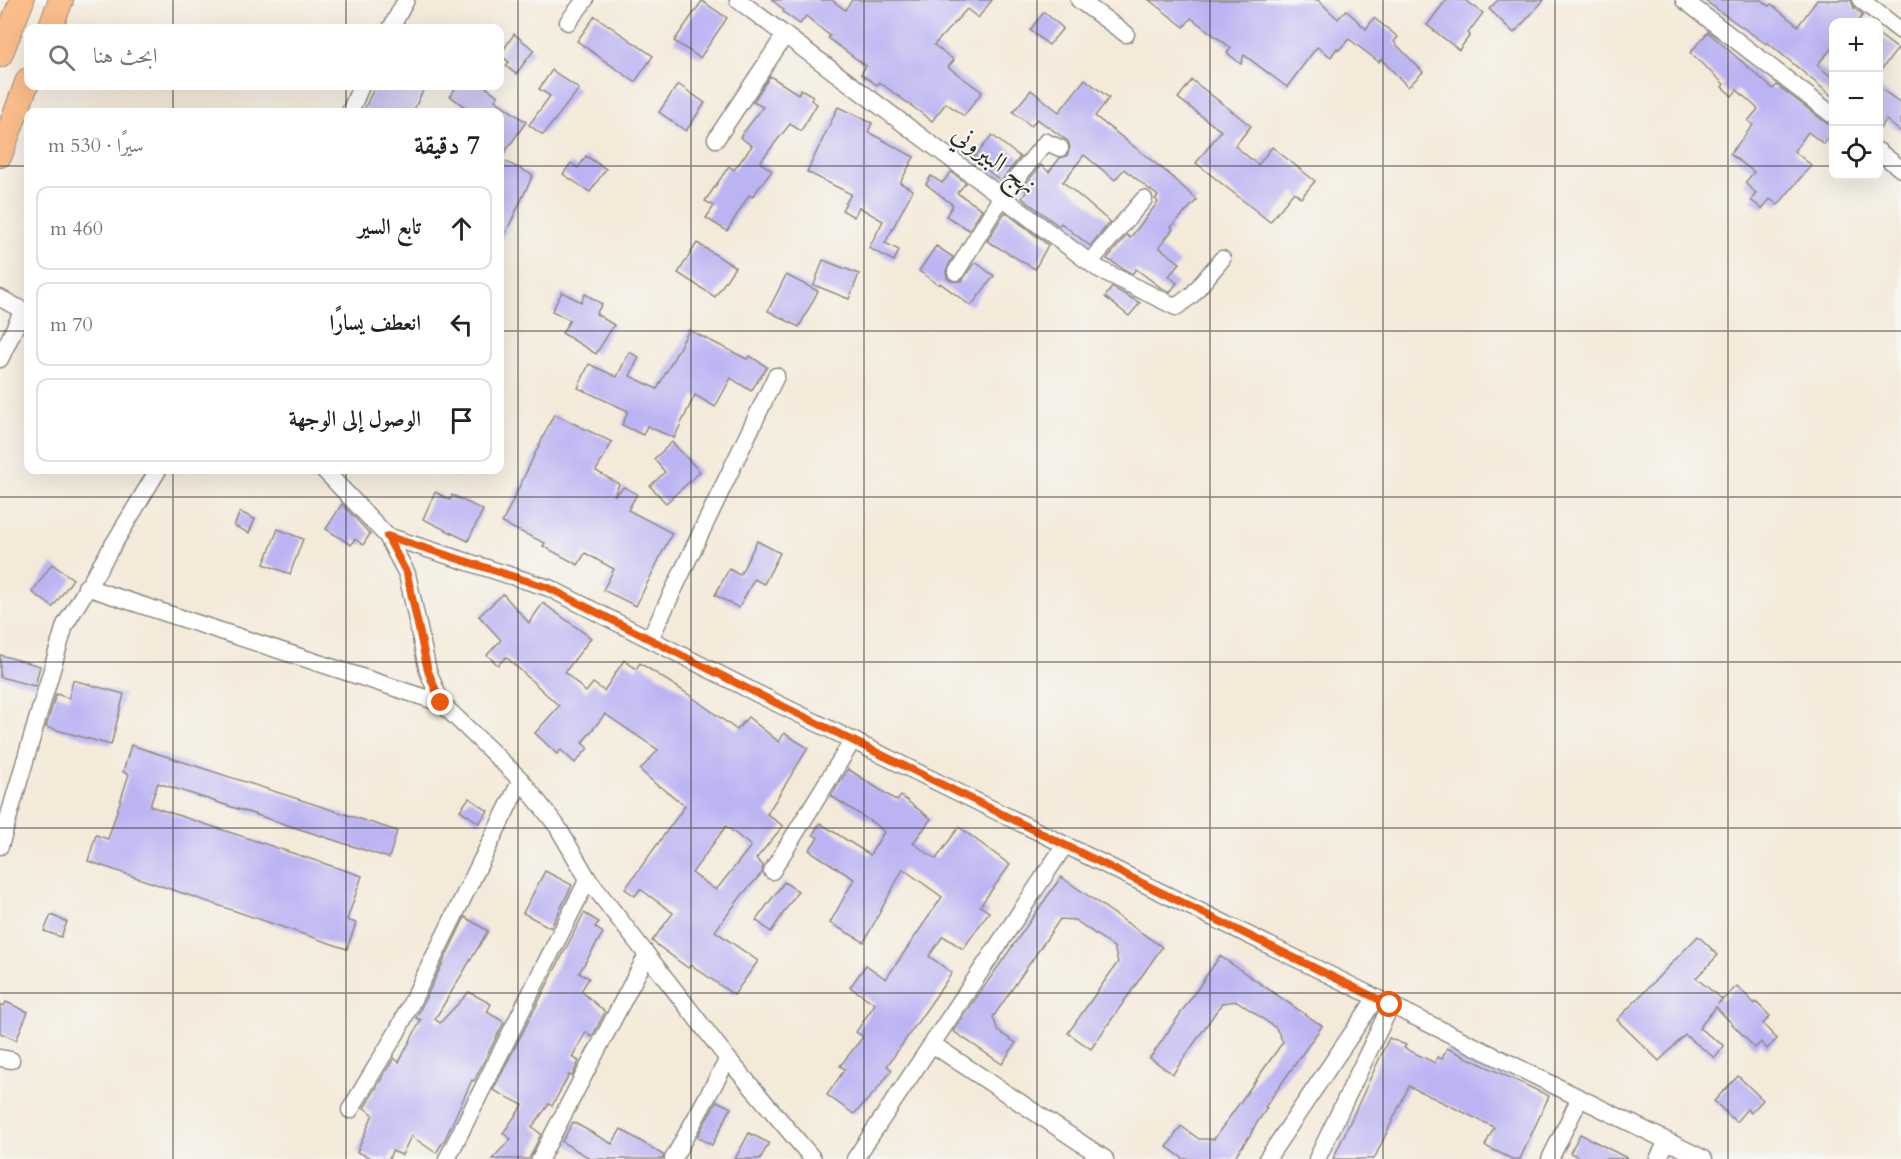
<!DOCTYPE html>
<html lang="ar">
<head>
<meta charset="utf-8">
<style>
  :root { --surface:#fff; --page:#f2f2f2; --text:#222; --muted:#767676; --line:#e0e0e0 }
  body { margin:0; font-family:Cardo,Amiri,serif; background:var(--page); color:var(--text); direction:rtl }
  .controls { position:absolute; right:18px; top:18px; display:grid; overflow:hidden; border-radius:12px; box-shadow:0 6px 24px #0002 }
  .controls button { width:54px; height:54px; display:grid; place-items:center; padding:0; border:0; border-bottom:2px solid var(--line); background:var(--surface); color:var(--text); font:30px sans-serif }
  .stop { position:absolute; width:18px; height:18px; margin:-14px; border:4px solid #ea580c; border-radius:50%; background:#fff }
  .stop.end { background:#ea580c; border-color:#fff; box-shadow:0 2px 6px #0008 }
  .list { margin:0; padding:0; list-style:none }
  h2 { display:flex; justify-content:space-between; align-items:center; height:78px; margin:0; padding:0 24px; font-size:26px }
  h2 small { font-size:20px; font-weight:400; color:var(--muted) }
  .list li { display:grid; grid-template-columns:39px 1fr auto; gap:18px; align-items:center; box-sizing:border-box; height:84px; margin:0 12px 12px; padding:0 12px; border:2px solid var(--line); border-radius:12px }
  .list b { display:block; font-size:22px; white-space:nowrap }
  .list em { font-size:20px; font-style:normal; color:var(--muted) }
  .icon { flex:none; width:33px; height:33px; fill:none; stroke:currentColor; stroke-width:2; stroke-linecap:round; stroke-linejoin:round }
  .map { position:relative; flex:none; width:1901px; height:1159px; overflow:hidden; direction:ltr }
  .search { position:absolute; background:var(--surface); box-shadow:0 6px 24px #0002; left:24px; top:24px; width:480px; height:66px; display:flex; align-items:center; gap:15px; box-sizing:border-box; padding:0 21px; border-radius:12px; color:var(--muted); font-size:22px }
  .panel { position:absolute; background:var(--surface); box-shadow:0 6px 24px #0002; left:24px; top:108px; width:480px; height:366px; border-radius:12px; direction:rtl }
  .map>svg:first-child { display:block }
  .building { fill:#bcb3f3; fill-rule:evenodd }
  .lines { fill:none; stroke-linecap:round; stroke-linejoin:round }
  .minor-casing { stroke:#908a82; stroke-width:19 }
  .highway-casing { stroke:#908a82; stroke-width:26 }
  .minor { stroke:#fff; stroke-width:16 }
  .highway { stroke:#f9bc8a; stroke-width:24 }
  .route { stroke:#ea580c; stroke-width:8 }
  .grid { fill:none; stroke:#2b2b2b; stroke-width:1.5; stroke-opacity:0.55 }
  .labels { text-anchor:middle; stroke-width:4.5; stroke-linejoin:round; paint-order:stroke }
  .street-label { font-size:26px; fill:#2b2b2b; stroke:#f6f6f2 }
</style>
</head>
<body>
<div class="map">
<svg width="1901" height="1159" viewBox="0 0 1901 1159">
  <rect width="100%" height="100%" fill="#f6f6f2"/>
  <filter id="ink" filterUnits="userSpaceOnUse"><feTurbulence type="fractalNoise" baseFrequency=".0167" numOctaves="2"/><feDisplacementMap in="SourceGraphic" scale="12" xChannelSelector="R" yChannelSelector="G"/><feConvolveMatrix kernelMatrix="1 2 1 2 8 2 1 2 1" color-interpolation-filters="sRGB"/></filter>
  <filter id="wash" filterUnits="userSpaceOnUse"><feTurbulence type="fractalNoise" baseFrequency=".008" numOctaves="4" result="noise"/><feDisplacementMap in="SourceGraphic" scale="24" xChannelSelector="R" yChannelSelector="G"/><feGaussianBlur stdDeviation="1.35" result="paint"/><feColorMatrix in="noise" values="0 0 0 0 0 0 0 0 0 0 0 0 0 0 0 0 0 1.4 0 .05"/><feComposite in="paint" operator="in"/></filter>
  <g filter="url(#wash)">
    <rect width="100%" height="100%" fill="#f4ead9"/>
    <g id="blocks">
      <g class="building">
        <path d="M772,0H832L845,10L852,0H992L978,18L967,9L934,45L954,60L948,67L982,92L964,116L946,103L932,121L879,82L877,85L861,74L866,66L828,38L830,36L806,16L800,24L783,12L784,10Z"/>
        <path d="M1149,0H1318L1338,19L1346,10L1366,29L1374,18L1398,37L1394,42L1423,72L1408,87L1381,59L1379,62L1349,39L1339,50L1337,48L1331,57L1317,47L1287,87L1244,55L1241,64L1227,53L1231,48L1191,18L1184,27Z"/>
        <path d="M1446,0H1465L1483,13L1468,33L1470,35L1459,50L1427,25Z"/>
        <path d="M1498,0H1544L1514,33L1489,9Z"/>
        <path d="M1704,0H1762L1769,6L1771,4L1798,26L1817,0H1851L1854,8L1863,15L1857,22H1833V47L1817,65L1833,78V97L1767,42L1766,44Z"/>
        <path d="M702,1L727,18L700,58L674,41Z"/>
        <path d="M1044,12L1063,28L1049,45L1030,30Z"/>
        <path d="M595,16L653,56L635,82L577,41Z"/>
        <path d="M1708,32L1773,89L1777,85L1833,128V132L1824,144L1808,132L1794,151L1811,165L1778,205L1770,199L1762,209L1751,200L1756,193L1745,183L1754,172L1730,154L1753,125L1748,121L1758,109L1737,90L1732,96L1722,87L1724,84L1690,53Z"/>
        <path d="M514,34L534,50L516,74L506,66L509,62L500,55Z"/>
        <path d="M1878,34L1898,49L1878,73Z"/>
        <path d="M552,70L579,89L543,135L529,125L550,96L539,89Z"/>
        <path d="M770,76L798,94L801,89L813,96L811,100L817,104L801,131L790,124L760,162L772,171L752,197L749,195L727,231L706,218L714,206L705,201L729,166L734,170L752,146L740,137L763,107L753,102Z"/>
        <path d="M1085,79L1109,98L1095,116L1169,174L1197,200L1171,227L1173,229L1159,247L1180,263L1169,276L1177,283L1170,292L1160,287L1136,269L1132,274L1107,259L1127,235L1130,238L1158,202L1155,199L1158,196L1124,169L1115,180L1084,155L1063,182L1110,222L1090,246L1061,223L1059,226L1022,198L1027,191L1022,188L1041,165L1049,172L1060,158L1067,156L1070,147L1068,141L1037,119L1031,126L1013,112L1031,90L1059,112Z"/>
        <path d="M1192,80L1251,126L1235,146L1258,165L1272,147L1315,181L1301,198L1294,192L1270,222L1196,163L1221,131L1178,98Z"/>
        <path d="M678,84L705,103L686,131L659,112Z"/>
        <path d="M375,86H425L413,112H363Z"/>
        <path d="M457,86H484L498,96L495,100L526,122L500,159L533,175L500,245V112H472L450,96Z"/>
        <path d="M1878,87L1901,103V132L1886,120L1878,131Z"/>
        <path d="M838,107L872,123L868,132L914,157L900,183L913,190L885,243L899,250L894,261L869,248L883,221L859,207L854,217L842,210L851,194L807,172Z"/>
        <path d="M992,135L1020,157L1001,181L973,159Z"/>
        <path d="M586,156L606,169L590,192L563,174L571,163L578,168Z"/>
        <path d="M951,172L966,183L957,193L982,209L969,230L946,216L953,205L926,184L931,176L942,183Z"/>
        <path d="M1005,212L1048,245L1035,269L987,241Z"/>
        <path d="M697,243L735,267L715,297L678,273Z"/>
        <path d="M936,246L953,257L946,271L947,278L951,281H962L975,262L994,276L971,306L940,283L939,285L919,271Z"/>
        <path d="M823,260L859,274L849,299L814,285Z"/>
        <path d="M786,275L818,291L799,327L768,311Z"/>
        <path d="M1112,287L1140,303L1129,316L1105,297Z"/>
        <path d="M562,292L581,302L585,294L602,304L596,314L614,325L596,354L562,333L570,320L552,311Z"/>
        <path d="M689,330L747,359L750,356L767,367L751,391L731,378L715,407L695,395L674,438L647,426L643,435L622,425L628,411L578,388L589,364L617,377L629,352L639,357L630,376L657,389Z"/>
        <path d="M554,414L612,442L596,471L619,484L614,496L624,487L637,494L628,510L672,533L636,606L603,590L614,569L585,553L578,565L543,546L545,543L502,523Z"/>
        <path d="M672,442L700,472L666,503L650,486L665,472L654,459Z"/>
        <path d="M435,492L450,500L452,495L483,510L468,541L423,519Z"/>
        <path d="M342,504L370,534L363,545L355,539L351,545L326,529Z"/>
        <path d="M240,512L255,519L249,533L234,526Z"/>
        <path d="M278,529L303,539L290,574L264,564Z"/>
        <path d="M757,541L780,553L764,584L754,579L739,608L715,595L729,569L740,575Z"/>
        <path d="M52,564L73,579L53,607L32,592Z"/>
        <path d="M503,594L529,623L543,603L591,638L565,672L586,692L593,683L604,691L624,660L636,669L640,663L685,692L737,730L748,717L779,742L784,733L808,748L767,814L783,826L756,859L763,865L762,873L742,895L715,931L758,961L734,995L691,965L688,968L652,941L673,913L640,889L635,896L625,889L685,806L660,786L659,787L640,770L658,750L605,714L582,743L588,748L575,763L561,750L557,754L535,733L559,706L506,657L498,665L487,655L501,640L479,616ZM726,826L751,846L716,890L692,873Z"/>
        <path d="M0,655L40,666L35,686L0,677Z"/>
        <path d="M73,680L124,694L111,745L46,727L56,694L69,698Z"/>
        <path d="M131,745L397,831L389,858L158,783L150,806L362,876L347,920L356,923L347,949L88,861L96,835L108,839L129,774L123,772Z"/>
        <path d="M848,769L897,801L901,796L931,819L913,843L936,859L959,827L1010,865L980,906L989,912L963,949L943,936L929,956L952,973L887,1066L892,1070L875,1092L854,1114L827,1095L845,1069L840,1066L863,1037L856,1032L875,1004L850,987L866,965L886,979L942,897L903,869L864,942L830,923L854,879L809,850L818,838L813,834L820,823L870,855L884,832L878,826L831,796Z"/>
        <path d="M469,798L488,811L479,823L460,810Z"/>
        <path d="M545,871L572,885L551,928L523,913Z"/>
        <path d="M1061,877L1162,947L1091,1049L1068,1033L1118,962L1114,947L1075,920L1060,919L993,1017L998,1031L1016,1043L1002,1064L953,1031Z"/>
        <path d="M784,882L798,891L771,932L756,920Z"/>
        <path d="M584,913L599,922L595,927L603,933L579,973L589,978L581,991L605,1012L594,1033L591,1037L586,1032L572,1057L579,1061L572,1076L569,1075L552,1106L549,1104L532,1127L541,1134L529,1159H492L511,1139L503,1133L523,1105L493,1090Z"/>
        <path d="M51,915L67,922L61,937L44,931Z"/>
        <path d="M465,917L488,931L435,1019L440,1023L469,992L491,1004L487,1012L504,1022L474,1081L472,1080L445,1139L436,1153L411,1136L402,1155L392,1151L389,1159H374L357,1152L373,1114L364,1108L394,1058L399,1062L421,1020L416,1018Z"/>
        <path d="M1698,936L1718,955L1696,978L1722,999L1718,1004L1737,986L1755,1004L1756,1002L1770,1016L1763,1024L1777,1039L1767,1049L1761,1042L1755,1048L1716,1007L1699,1028L1724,1046L1715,1058L1685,1035L1659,1061L1617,1020Z"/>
        <path d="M1220,956L1322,1026L1265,1107L1267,1108L1254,1127L1251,1134L1233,1159H1184L1167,1147L1181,1126L1199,1139H1214L1283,1042L1276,1028L1237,1001L1222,1003L1173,1074L1150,1058Z"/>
        <path d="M6,1002L28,1012L16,1040L0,1033V1004L4,1006Z"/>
        <path d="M1389,1038L1406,1045L1404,1048L1435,1063L1437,1057L1442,1059L1447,1048L1549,1096L1520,1159H1512L1485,1146L1494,1127L1409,1086L1374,1159H1333Z"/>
        <path d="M1738,1076L1763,1100L1751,1113L1747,1109L1736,1122L1714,1101Z"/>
        <path d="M717,1101L731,1108L712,1145L697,1137Z"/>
        <path d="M573,1122L612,1144L621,1129L663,1155V1159H591L562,1142Z"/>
        <path d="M749,1133L769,1143L760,1159H735Z"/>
        <path d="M1580,1134L1629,1159H1583L1570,1153Z"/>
      </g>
    </g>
  </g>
  <g filter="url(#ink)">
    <use href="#blocks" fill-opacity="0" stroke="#908a82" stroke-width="1.5"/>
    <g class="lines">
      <g class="minor-casing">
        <g id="minor">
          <path d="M738,0L1097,268L1176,307L1192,295L1222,259"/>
          <path d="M1079,0L1126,34"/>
          <path d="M1684,0L1834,116"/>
          <path d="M1861,0L1901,31"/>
          <path d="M568,22L585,0"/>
          <path d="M391,28L406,0"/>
          <path d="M350,112L361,86"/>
          <path d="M716,139L785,35"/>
          <path d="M1878,151L1901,169"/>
          <path d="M1090,262L1144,199"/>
          <path d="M956,272L1002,196L1046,142L1060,148"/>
          <path d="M0,298L28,313"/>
          <path d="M0,359L23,310"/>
          <path d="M324,470L387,536L549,588L756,693L1704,1159"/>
          <path d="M387,536L407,574L428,671L441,703L521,780L557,826L588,879L728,1059L813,1159"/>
          <path d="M86,587L441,703"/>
          <path d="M650,639L776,376"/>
          <path d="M0,846L65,625L158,470"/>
          <path d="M772,871L853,740"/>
          <path d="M932,1044L1105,1159"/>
          <path d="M0,1058L11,1060"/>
          <path d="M350,1110L397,1032L521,780"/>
          <path d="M447,1159L588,879"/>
          <path d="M540,1159L647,955"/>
          <path d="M673,1159L728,1059"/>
          <path d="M855,1159L1065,845"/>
          <path d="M1267,1159L1376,998"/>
          <path d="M1317,1159L1391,1005"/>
          <path d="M1550,1159L1580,1098"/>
          <path d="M1658,1159L1667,1141"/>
        </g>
      </g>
      <g class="highway-casing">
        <g id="highway">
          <path d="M50,28L61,0"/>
          <path d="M0,55L22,0"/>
          <path d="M0,155L28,80"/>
        </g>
      </g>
      <use href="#minor" class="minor"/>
      <use href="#highway" class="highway"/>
    </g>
  </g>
  <g class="lines" filter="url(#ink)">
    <path class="route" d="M441,703L428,671L407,574L387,536L549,588L756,693L1390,1005"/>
  </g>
  <path class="grid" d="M173,0V28M346,0V28M518,0V1159M691,0V1159M864,0V1159M1037,0V1159M1210,0V1159M1383,0V1159M1555,0V1159M1728,0V1159M173,86V112M346,86V112M0,166H28M500,166H1834M1878,166H1901M0,331H28M500,331H1901M173,470V1159M346,470V1159M0,497H1901M0,662H1901M0,828H1901M0,993H1901"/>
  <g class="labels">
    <g class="street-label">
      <text transform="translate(995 159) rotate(37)" y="9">نهج البيروني</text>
    </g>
  </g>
</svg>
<div class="controls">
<button>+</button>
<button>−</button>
<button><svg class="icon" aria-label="locate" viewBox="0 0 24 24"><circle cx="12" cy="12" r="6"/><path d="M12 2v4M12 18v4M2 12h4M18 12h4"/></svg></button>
</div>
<div class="stop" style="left:1390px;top:1005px"></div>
<div class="stop end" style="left:441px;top:703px"></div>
<div class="search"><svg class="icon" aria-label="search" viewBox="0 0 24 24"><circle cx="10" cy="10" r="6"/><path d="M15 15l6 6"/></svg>ابحث هنا</div>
<section class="panel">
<h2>7 دقيقة<small>سيرًا · 530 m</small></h2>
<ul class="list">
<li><svg class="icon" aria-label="ahead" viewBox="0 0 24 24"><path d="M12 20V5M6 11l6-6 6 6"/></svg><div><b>تابع السير</b></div><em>460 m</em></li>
<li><svg class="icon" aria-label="left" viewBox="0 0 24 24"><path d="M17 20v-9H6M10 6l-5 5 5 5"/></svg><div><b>انعطف يسارًا</b></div><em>70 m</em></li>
<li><svg class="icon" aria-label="arrive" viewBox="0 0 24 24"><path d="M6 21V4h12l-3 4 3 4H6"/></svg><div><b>الوصول إلى الوجهة</b></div></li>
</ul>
</section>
</div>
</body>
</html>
